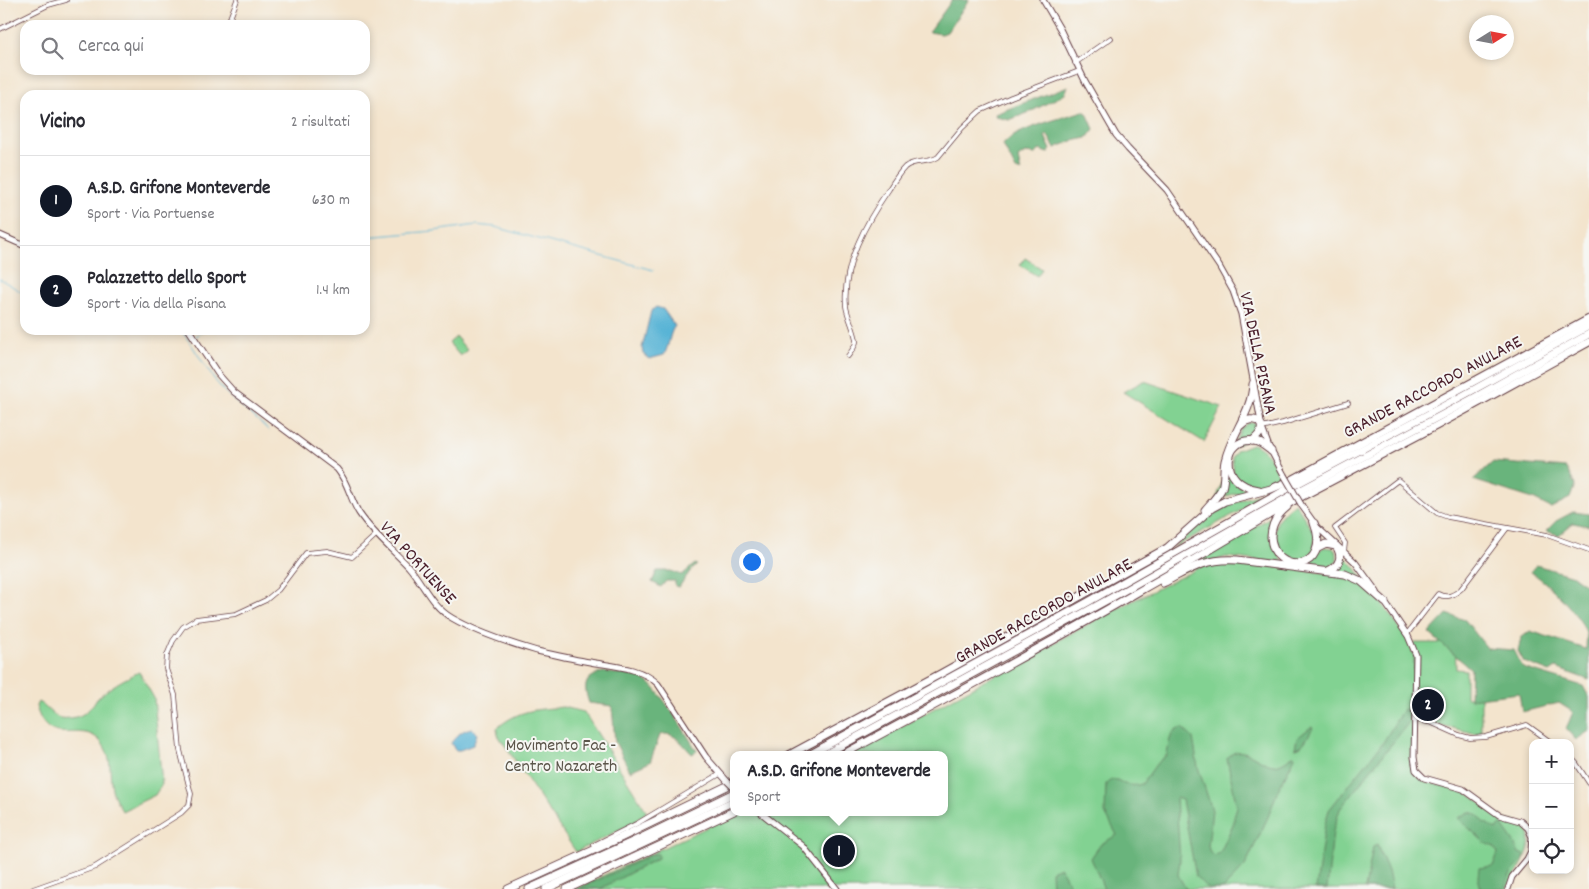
<!DOCTYPE html>
<html lang="it">
<head>
<meta charset="utf-8">
<style>
  :root { --surface:#fff; --page:#f7f7f7; --text:#2b2b33; --muted:#7c7c81; --line:#e1e1e2; --accent:#111827 }
  body { margin:0; font-family:Dekko,sans-serif; background:var(--page); color:var(--text) }
  .controls { position:absolute; right:15px; bottom:15px; display:grid; overflow:hidden; border-radius:10px; box-shadow:0 2px 8px #0003 }
  .controls button { width:45px; height:45px; display:grid; place-items:center; padding:0; border:0; border-bottom:1px solid var(--line); background:var(--surface); color:var(--text); font:25px sans-serif }
  .compass { position:absolute; left:1469px; top:15px; width:45px; height:45px; border-radius:50%; background:var(--surface); box-shadow:0 2px 8px #0003; rotate:79deg }
  .you { position:absolute; left:751px; top:561px; width:18px; height:18px; margin:-12px; border:4px solid #fff; border-radius:50%; background:#1a73e8; box-shadow:0 0 0 8px #1a73e833 }
  .badge { display:grid; place-items:center; width:32px; height:32px; border-radius:50%; background:var(--accent); color:#fff; font-size:16px; font-weight:700 }
  .pin { position:absolute; translate:-50% -50%; border:2px solid #fff; box-shadow:0 1px 5px #0006 }
  .popup { position:absolute; left:730px; top:751px; width:218px; height:65px; box-sizing:border-box; display:grid; place-content:center; border-radius:10px; background:var(--surface); filter:drop-shadow(0 1px 4px #0005); font-size:16px; white-space:nowrap; color:var(--muted) }
  .popup b { font-size:19px; color:var(--text) }
  .popup::after { content:''; position:absolute; left:50%; top:100%; margin-left:-10px; border:10px solid transparent; border-top-color:var(--surface) }
  .list { margin:0; padding:0; list-style:none }
  h2 { display:flex; justify-content:space-between; align-items:center; height:65px; margin:0; padding:0 20px; font-size:21px }
  h2 small { font-size:16px; font-weight:400; color:var(--muted) }
  .list li { display:grid; grid-template-columns:32px 1fr auto; gap:15px; align-items:center; box-sizing:border-box; height:90px; padding:0 20px; border-top:1px solid var(--line) }
  .list b { display:block; font-size:19px; white-space:nowrap }
  .list p { margin:0; font-size:16px; white-space:nowrap; color:var(--muted) }
  .list em { font-size:16px; font-style:normal; color:var(--muted) }
  .icon { flex:none; width:28px; height:28px; fill:none; stroke:currentColor; stroke-width:2; stroke-linecap:round; stroke-linejoin:round }
  .map { position:relative; flex:none; width:1589px; height:889px; overflow:hidden }
  .search { position:absolute; background:var(--surface); box-shadow:0 2px 8px #0003; left:20px; top:20px; width:350px; height:55px; display:flex; align-items:center; gap:12px; box-sizing:border-box; padding:0 18px; border-radius:15px; color:var(--muted); font-size:19px }
  .panel { position:absolute; background:var(--surface); box-shadow:0 2px 8px #0003; left:20px; top:90px; width:350px; height:245px; border-radius:15px }
  .map>svg:first-child { display:block }
  .green { fill:#82d292; stroke:#66785e }
  .forest { fill:#69b47c; stroke:#5a6a54 }
  .water { fill:#58b4d6; stroke:#516a80 }
  .lines { fill:none; stroke-linecap:round; stroke-linejoin:round }
  .stream { stroke:#58b4d6; stroke-width:1 }
  .minor-casing { stroke:#633d43; stroke-width:5.5 }
  .secondary-casing { stroke:#633d43; stroke-width:7 }
  .motorway-casing { stroke:#633d43; stroke-width:9 }
  .minor { stroke:#fff; stroke-width:4 }
  .secondary { stroke:#fff; stroke-width:5 }
  .motorway { stroke:#fff; stroke-width:7 }
  .secondary-bridge-casing { stroke:#633d43; stroke-width:7; stroke-linecap:butt }
  .secondary-bridge { stroke:#fff; stroke-width:5 }
  .labels { text-anchor:middle; stroke-width:4; stroke-linejoin:round; paint-order:stroke }
  .street-label { font-size:18px; fill:#4a1f2b; stroke:#f6f6f2 }
  .park-label { font-size:18px; fill:#5b554a; stroke:#f6f6f2 }
</style>
</head>
<body>
<div class="map">
<svg width="1589" height="889" viewBox="0 0 1589 889">
  <rect width="100%" height="100%" fill="#f6f6f2"/>
  <filter id="ink" filterUnits="userSpaceOnUse"><feTurbulence type="fractalNoise" baseFrequency=".02" numOctaves="2"/><feDisplacementMap in="SourceGraphic" scale="10" xChannelSelector="R" yChannelSelector="G"/><feConvolveMatrix kernelMatrix="1 2 1 2 8 2 1 2 1" color-interpolation-filters="sRGB"/></filter>
  <filter id="wash" filterUnits="userSpaceOnUse"><feTurbulence type="fractalNoise" baseFrequency=".0096" numOctaves="4" result="noise"/><feDisplacementMap in="SourceGraphic" scale="20" xChannelSelector="R" yChannelSelector="G"/><feGaussianBlur stdDeviation="1.12" result="paint"/><feColorMatrix in="noise" values="0 0 0 0 0 0 0 0 0 0 0 0 0 0 0 0 0 1.4 0 .05"/><feComposite in="paint" operator="in"/></filter>
  <g filter="url(#wash)">
    <rect width="100%" height="100%" fill="#f3e4cd"/>
    <g class="green">
      <path d="M1025,258L1042,269L1037,276L1020,265Z"/>
      <path d="M456,337L467,350L460,356L449,343Z"/>
      <path d="M1144,381L1222,407L1204,442L1123,392Z"/>
      <path d="M1248,423H1256L1261,432L1232,448L1241,429Z"/>
      <path d="M1252,444C1269,448 1275,467 1282,481C1259,493 1254,488 1234,476L1232,457L1237,450Z"/>
      <path d="M1227,468L1233,482L1248,491L1226,496L1215,503Z"/>
      <path d="M1283,487L1173,548L1209,514L1221,506Z"/>
      <path d="M1295,503L1315,534L1314,550L1304,560L1293,562L1278,552C1272,528 1274,518 1295,503Z"/>
      <path d="M1277,513L1269,533L1283,563L1226,557L1179,573Z"/>
      <path d="M1324,547L1333,548L1337,553V561L1330,569L1298,566Z"/>
      <path d="M1343,555L1354,566L1364,580L1334,570Z"/>
      <path d="M1227,561L1343,575L1363,585L1381,602L1408,640L1414,656V771C1427,787 1445,784 1463,791C1475,796 1485,808 1497,816C1503,820 1512,820 1519,823C1546,836 1516,873 1507,889H574L740,812H944V755H849L1112,611L1203,566Z"/>
      <path d="M1414,643H1455L1456,669L1466,670V697H1481V735L1432,723L1415,714Z"/>
      <path d="M139,672L154,698L162,784L155,795L122,811C119,805 115,799 113,793C108,776 114,756 100,741C80,719 48,752 36,706L38,702C46,706 51,715 60,718C66,719 77,718 83,714C89,711 94,702 99,697C111,686 124,679 139,672Z"/>
      <path d="M563,707L584,712L647,812L635,821V822L576,852L498,735L497,728C520,709 535,710 563,707Z"/>
    </g>
    <g class="forest">
      <path d="M952,0H969L947,32L942,34L929,32Z"/>
      <path d="M1068,86L1065,94L1030,112L1009,120L996,117L995,114Z"/>
      <path d="M1083,111L1087,113L1094,129L1087,138L1072,141L1055,148L1047,134L1045,136L1051,150L1047,153L1040,150L1035,154L1025,153L1018,158L1021,172L1016,170L1003,145C1014,129 1063,118 1083,111Z"/>
      <path d="M1493,462L1566,468L1575,485L1570,498L1551,508L1533,499L1473,480Z"/>
      <path d="M1573,512L1589,514V526L1573,523L1559,535L1546,531L1556,521Z"/>
      <path d="M695,564L697,565L691,570L679,587L675,586V581H666L661,587L652,582L657,571H671L682,575Z"/>
      <path d="M1536,565L1573,576L1589,587V680L1556,668L1550,672L1524,662L1518,651L1521,638L1530,631L1586,649C1586,644 1587,637 1586,633C1582,617 1545,579 1530,572Z"/>
      <path d="M1447,614L1465,620L1487,648L1514,650L1523,668L1583,686L1589,697V731L1576,740L1566,729L1573,712L1559,703L1522,712L1519,693L1470,699L1471,669L1429,633Z"/>
      <path d="M603,672C616,674 633,674 645,680C657,685 689,738 697,751L692,754C683,745 674,730 660,735L650,762L630,771L615,742L612,706L589,703C583,685 584,678 603,672Z"/>
      <path d="M1403,709L1410,711V721L1340,809L1333,831L1327,889H1316L1325,824L1329,810L1384,741Z"/>
      <path d="M1311,727L1313,728C1308,735 1304,748 1295,748L1297,738Z"/>
      <path d="M1182,728L1193,738L1198,767L1212,810L1208,846L1210,853L1214,856L1220,853L1234,822V816L1237,807L1227,759C1240,740 1258,763 1273,765C1281,765 1288,759 1294,755L1295,757L1278,790L1268,817L1245,866L1223,889H1208L1196,877L1182,800L1176,798L1180,860L1178,875L1186,889H1104L1091,858L1101,844L1117,835L1105,813L1106,784C1117,774 1119,784 1129,785C1133,786 1138,785 1142,784L1157,763L1167,755C1169,743 1169,731 1182,728Z"/>
      <path d="M1469,812L1477,814L1484,822L1497,830L1501,824L1513,841L1519,853L1524,855L1523,860L1510,875L1505,889H1481L1478,877L1479,868L1493,866L1498,853L1494,847L1485,843L1458,818Z"/>
      <path d="M1377,845L1388,871L1392,889H1365L1373,847Z"/>
      <path d="M653,854H658V858L600,889H579Z"/>
      <path d="M1060,867L1072,889H1052L1051,871Z"/>
    </g>
    <g class="water">
      <path d="M656,307L663,309L675,326C669,333 670,344 664,355L649,359L643,354L642,348L651,311Z"/>
      <path d="M472,728L477,734L473,745L460,750H455L451,743C456,736 463,729 472,728Z"/>
    </g>
    <g class="lines">
      <g class="stream">
        <path d="M365,237L434,231L476,225L495,227L653,270"/>
        <path d="M0,279L25,294"/>
        <path d="M179,330L184,334C198,353 209,375 225,392C239,407 256,416 269,431"/>
        <path d="M196,336L206,330"/>
      </g>
    </g>
  </g>
  <g filter="url(#ink)">
    <g class="lines">
      <g class="minor-casing">
        <g id="minor">
          <path d="M229,25L230,18L237,0"/>
          <path d="M0,29L48,5L66,0"/>
          <path d="M1075,63L1111,38"/>
          <path d="M848,356C851,352 855,347 856,342C857,335 847,316 846,306C842,264 867,221 889,189C894,181 899,173 905,167C915,159 927,164 938,157L962,128L980,111L1011,97L1079,71"/>
          <path d="M1262,428L1283,423L1348,403"/>
          <path d="M1344,552L1345,543L1335,528L1398,480L1437,513L1448,517L1547,535L1589,550"/>
          <path d="M1407,634L1438,594C1447,599 1454,595 1461,589L1507,528"/>
          <path d="M1415,719L1432,723L1459,735L1470,738L1486,737L1527,725L1552,743"/>
          <path d="M1570,757L1576,763L1589,783"/>
          <path d="M594,845L638,823L720,774"/>
          <path d="M33,889L95,867L181,813L189,805L191,794L180,750L175,695L166,669L167,655L173,641L183,627L196,619L236,614L266,600L278,590L306,553L327,551L352,557L376,535"/>
        </g>
      </g>
      <g class="secondary-casing">
        <g id="secondary">
          <path d="M1043,0L1060,29L1085,81L1116,135L1128,149L1167,190L1219,266L1233,291L1241,314L1262,428L1269,447L1284,475"/>
          <path d="M0,235L25,246"/>
          <path d="M189,330L218,374L234,392L337,469C348,482 350,499 359,513C373,534 391,548 408,566C423,583 431,606 452,618C478,633 509,643 537,651C555,655 572,659 590,662C611,666 641,667 658,684L706,757L727,781"/>
          <path d="M1302,506L1317,527L1355,562L1377,592"/>
          <path d="M1384,601L1408,636L1416,655L1414,757L1416,770L1424,778L1463,789L1499,815L1520,821L1528,828L1532,837L1531,851L1527,859L1512,877L1508,889"/>
          <path d="M760,812L803,846L837,889"/>
        </g>
      </g>
      <g class="motorway-casing">
        <g id="motorway">
          <path d="M1241,425C1252,412 1274,425 1252,441"/>
          <path d="M1290,481L1589,319"/>
          <path d="M1293,486L1464,395L1589,326"/>
          <path d="M1259,490C1216,484 1224,436 1254,441C1261,442 1266,447 1271,451"/>
          <path d="M1297,492L1470,400L1589,334"/>
          <path d="M1299,498L1436,426L1589,342"/>
          <path d="M1287,507C1277,515 1271,525 1271,537C1273,577 1333,572 1314,523"/>
          <path d="M1205,510C1211,503 1218,496 1222,488C1225,479 1223,470 1225,461C1231,434 1252,412 1253,384"/>
          <path d="M1318,548L1326,544L1336,546C1343,556 1340,566 1328,571"/>
          <path d="M1163,583C1190,569 1205,558 1237,560L1345,574L1361,581L1385,602"/>
          <path d="M789,755L942,673L1167,548L1212,508L1225,501L1271,489L1285,483"/>
          <path d="M809,755L1088,602L1289,488"/>
          <path d="M824,755L1118,594L1292,495"/>
          <path d="M842,755C943,701 1043,647 1141,590C1193,561 1243,529 1295,500"/>
          <path d="M733,783H734"/>
          <path d="M508,889L620,838L727,786"/>
          <path d="M529,889L641,838L734,793"/>
          <path d="M546,889L734,801"/>
          <path d="M567,889L734,811"/>
        </g>
      </g>
      <use href="#minor" class="minor"/>
      <use href="#secondary" class="secondary"/>
      <use href="#motorway" class="motorway"/>
      <g class="secondary-bridge-casing">
        <g id="secondary-bridge">
          <path d="M1284,475L1302,506"/>
          <path d="M727,781L734,788"/>
        </g>
      </g>
      <use href="#secondary-bridge" class="secondary-bridge"/>
    </g>
  </g>
  <g class="labels">
    <g class="street-label">
      <text transform="translate(1259 353) rotate(78)" y="6">VIA DELLA PISANA</text>
      <text transform="translate(1432 386) rotate(-28)" y="6">GRANDE RACCORDO ANULARE</text>
      <text transform="translate(419 562) rotate(48)" y="6">VIA PORTUENSE</text>
      <text transform="translate(1043 610) rotate(-29)" y="6">GRANDE RACCORDO ANULARE</text>
    </g>
    <g class="park-label">
      <text x="561" y="750">Movimento Fac -<tspan x="561" dy="21">Centro Nazareth</tspan></text>
    </g>
  </g>
</svg>
<div class="controls">
<button>+</button>
<button>−</button>
<button><svg class="icon" aria-label="locate" viewBox="0 0 24 24"><circle cx="12" cy="12" r="6"/><path d="M12 2v4M12 18v4M2 12h4M18 12h4"/></svg></button>
</div>
<svg class="compass" viewBox="-18 -18 36 36"><path d="M0-13l5 13h-10z" fill="#e53935"/><path d="M0 13l5-13h-10z" fill="#7c7c81"/></svg>
<div class="you"></div>
<div class="pin badge" style="left:839px;top:851px">1</div>
<div class="popup"><b>A.S.D. Grifone Monteverde</b>Sport</div>
<div class="pin badge" style="left:1428px;top:705px">2</div>
<div class="search"><svg class="icon" aria-label="search" viewBox="0 0 24 24"><circle cx="10" cy="10" r="6"/><path d="M15 15l6 6"/></svg>Cerca qui</div>
<section class="panel">
<h2>Vicino<small>2 risultati</small></h2>
<ul class="list">
<li><span class="badge">1</span><div><b>A.S.D. Grifone Monteverde</b><p>Sport · Via Portuense</p></div><em>630 m</em></li>
<li><span class="badge">2</span><div><b>Palazzetto dello Sport</b><p>Sport · Via della Pisana</p></div><em>1.4 km</em></li>
</ul>
</section>
</div>
</body>
</html>
